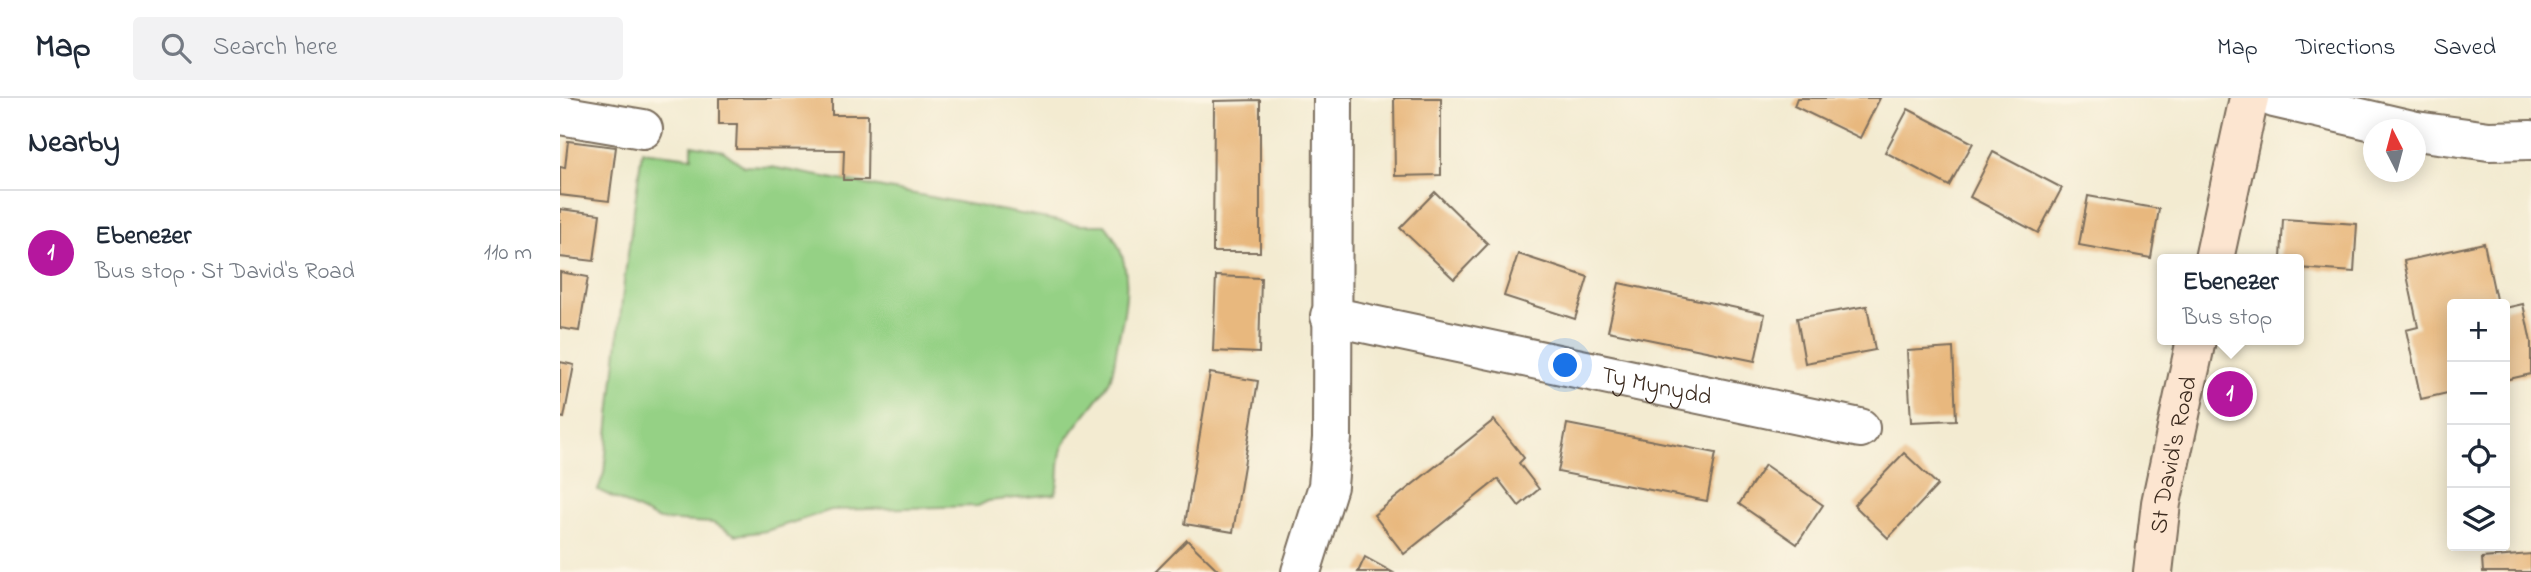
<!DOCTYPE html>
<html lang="en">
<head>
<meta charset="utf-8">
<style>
  :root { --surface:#fff; --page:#f2f2f3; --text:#1f2937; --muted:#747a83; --line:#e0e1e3; --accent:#b5179e }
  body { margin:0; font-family:"Indie Flower",sans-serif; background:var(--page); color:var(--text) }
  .controls { position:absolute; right:21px; bottom:21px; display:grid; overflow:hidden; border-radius:7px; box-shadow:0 4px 18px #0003 }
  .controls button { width:63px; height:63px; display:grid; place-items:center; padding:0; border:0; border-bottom:2px solid var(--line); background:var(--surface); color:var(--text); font:35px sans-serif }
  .compass { position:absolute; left:1803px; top:21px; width:63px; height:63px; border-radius:50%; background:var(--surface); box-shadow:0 4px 18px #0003; rotate:354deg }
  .you { position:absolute; left:1006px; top:268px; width:24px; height:24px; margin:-18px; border:5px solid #fff; border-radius:50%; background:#1a73e8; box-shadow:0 0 0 10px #1a73e833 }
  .badge { display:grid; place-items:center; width:46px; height:46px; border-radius:50%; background:var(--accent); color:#fff; font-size:23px; font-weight:700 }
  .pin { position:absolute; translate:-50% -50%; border:4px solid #fff; box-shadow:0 2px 7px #0006 }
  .popup { position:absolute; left:1597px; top:156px; width:147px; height:91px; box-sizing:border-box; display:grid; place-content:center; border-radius:7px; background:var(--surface); filter:drop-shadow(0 2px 5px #0005); font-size:23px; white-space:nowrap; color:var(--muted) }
  .popup b { font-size:26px; color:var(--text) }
  .popup::after { content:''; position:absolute; left:50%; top:100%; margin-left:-14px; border:14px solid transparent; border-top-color:var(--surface) }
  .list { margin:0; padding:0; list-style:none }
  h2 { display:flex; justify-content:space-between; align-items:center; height:91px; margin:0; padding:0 28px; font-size:30px }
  h2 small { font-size:23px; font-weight:400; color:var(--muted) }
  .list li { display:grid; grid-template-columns:46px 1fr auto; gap:21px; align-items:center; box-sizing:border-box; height:126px; padding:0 28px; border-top:2px solid var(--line) }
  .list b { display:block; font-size:26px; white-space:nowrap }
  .list p { margin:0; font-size:23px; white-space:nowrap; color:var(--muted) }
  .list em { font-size:23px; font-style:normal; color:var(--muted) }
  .icon { flex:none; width:38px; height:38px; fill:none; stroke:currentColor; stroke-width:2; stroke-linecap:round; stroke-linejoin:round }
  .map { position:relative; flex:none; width:1971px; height:474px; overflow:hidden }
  header { display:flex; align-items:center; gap:42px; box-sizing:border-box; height:98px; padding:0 35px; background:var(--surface); border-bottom:2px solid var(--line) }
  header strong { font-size:33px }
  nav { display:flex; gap:38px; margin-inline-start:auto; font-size:24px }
  .search { width:490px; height:63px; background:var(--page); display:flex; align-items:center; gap:18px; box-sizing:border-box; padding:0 24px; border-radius:7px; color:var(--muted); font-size:26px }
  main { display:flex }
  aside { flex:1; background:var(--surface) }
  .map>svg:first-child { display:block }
  .green { fill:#95d185; stroke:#687e52; stroke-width:2 }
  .building { fill:#e8b87e }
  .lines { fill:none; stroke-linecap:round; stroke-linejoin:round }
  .street-casing { stroke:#7b6e5d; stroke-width:42 }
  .secondary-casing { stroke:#7b6e5d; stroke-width:42 }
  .street { stroke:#fff; stroke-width:38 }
  .secondary { stroke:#fce5d0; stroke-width:38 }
  .labels { text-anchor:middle; stroke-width:5; stroke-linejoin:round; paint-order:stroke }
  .street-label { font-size:24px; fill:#3b2a1e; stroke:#fcf5e5 }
</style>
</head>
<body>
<header>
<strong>Map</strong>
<div class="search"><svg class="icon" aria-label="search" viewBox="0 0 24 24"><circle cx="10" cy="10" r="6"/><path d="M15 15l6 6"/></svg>Search here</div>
<nav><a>Map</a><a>Directions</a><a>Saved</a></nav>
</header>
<main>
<aside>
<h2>Nearby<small></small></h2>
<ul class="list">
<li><span class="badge">1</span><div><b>Ebenezer</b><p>Bus stop · St David's Road</p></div><em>110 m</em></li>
</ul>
</aside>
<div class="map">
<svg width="1971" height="474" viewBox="0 0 1971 474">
  <rect width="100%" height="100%" fill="#fcf5e5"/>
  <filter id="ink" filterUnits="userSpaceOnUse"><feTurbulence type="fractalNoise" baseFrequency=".0143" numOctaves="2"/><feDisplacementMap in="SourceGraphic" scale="14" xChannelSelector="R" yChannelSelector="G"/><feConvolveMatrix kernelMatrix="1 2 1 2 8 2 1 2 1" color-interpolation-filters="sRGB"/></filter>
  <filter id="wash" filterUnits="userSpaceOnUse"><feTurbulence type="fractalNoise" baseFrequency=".00686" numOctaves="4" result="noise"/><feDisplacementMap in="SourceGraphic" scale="28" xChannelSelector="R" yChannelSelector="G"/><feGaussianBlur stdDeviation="1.57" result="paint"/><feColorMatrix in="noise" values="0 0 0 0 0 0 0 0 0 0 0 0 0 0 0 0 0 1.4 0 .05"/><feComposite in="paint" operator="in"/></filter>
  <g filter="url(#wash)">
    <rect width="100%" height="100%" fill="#f3ebd1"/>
    <path class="green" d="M132,47L163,53L184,68L211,69L520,127H545C576,164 567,204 557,248C555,259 554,274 549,284C539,304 505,336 501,355C497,369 501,382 495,396L428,403L418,408L271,412L206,433L176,437L153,425L99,422L38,392L44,375L64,184L82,53L132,59Z"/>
    <g id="blocks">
      <g class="building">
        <path d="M159,0H272V17H308L307,82H283L284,52L176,51L177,26H159Z"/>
        <path d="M834,0H881V77L835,78Z"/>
        <path d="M1237,0H1320L1300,40L1234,8Z"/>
        <path d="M700,2V154H653L654,3Z"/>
        <path d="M1348,11L1413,45L1389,88L1325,54Z"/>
        <path d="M8,43L56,49L49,103L0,97V69L5,70Z"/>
        <path d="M1433,54L1502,90L1478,135L1410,99Z"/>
        <path d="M875,94L928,146L894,181L840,130Z"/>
        <path d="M1528,98L1599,111L1591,160L1519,147Z"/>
        <path d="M0,111L40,116L34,163L0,159Z"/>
        <path d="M1723,121L1797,126L1794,174L1738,170V161H1721Z"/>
        <path d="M1924,145L1937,206H1892V294L1861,301L1846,232L1858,229L1844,163Z"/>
        <path d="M958,156L1028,179L1015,221L944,198Z"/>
        <path d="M0,174L28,179L19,233L0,230Z"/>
        <path d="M656,178L701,180L699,255L653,253Z"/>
        <path d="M1059,185L1205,216L1195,263L1048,233Z"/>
        <path d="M1963,206L1971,244V276L1945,282V210Z"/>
        <path d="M1307,208L1315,252L1245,265L1237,220Z"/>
        <path d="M1393,250L1396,322L1351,324L1347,253Z"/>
        <path d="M0,264L14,267L4,320L0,319Z"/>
        <path d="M650,275L698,283L673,434L625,426Z"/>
        <path d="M934,322L964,360L959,365L979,391L959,408L938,381L844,456L814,417Z"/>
        <path d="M1007,326L1156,355L1147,403L998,374Z"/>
        <path d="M1344,355L1378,387L1328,440L1294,407Z"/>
        <path d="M1205,367L1263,407L1237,446L1179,406Z"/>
        <path d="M627,442L660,474H595Z"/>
        <path d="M1971,456V474H1923L1922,460Z"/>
        <path d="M805,459L832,474H798Z"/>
      </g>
    </g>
  </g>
  <g filter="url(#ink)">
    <use href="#blocks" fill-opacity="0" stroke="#7b6e5d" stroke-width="2"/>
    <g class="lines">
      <g class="street-casing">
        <g id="street">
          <path d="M1714,0L1852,32"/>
          <path d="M0,17L83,31"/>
          <path d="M1856,33L1929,43L1971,42"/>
          <path id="s1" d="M770,218L1300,330"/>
          <path d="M741,474L768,388L772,340L773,0"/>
        </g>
      </g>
      <g class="secondary-casing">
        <g id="secondary">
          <path d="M1654,161L1689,0"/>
          <path id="s2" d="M1593,474L1601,405L1636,242"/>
        </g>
      </g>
      <use href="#street" class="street"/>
      <use href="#secondary" class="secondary"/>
    </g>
  </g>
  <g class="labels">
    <g class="street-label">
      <text dy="8" stroke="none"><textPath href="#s1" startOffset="334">Ty Mynydd</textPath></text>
      <text dy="8" stroke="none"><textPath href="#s2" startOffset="119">St David's Road</textPath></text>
    </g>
  </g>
</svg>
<div class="controls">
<button>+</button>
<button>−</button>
<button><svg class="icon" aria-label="locate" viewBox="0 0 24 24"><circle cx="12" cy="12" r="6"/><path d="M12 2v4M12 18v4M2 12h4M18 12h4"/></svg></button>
<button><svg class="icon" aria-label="layers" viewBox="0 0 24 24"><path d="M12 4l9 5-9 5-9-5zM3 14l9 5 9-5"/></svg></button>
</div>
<svg class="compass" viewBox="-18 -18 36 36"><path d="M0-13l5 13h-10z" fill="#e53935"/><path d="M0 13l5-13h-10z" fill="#747a83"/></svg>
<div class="you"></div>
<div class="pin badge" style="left:1670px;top:296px">1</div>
<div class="popup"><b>Ebenezer</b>Bus stop</div>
</div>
</main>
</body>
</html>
